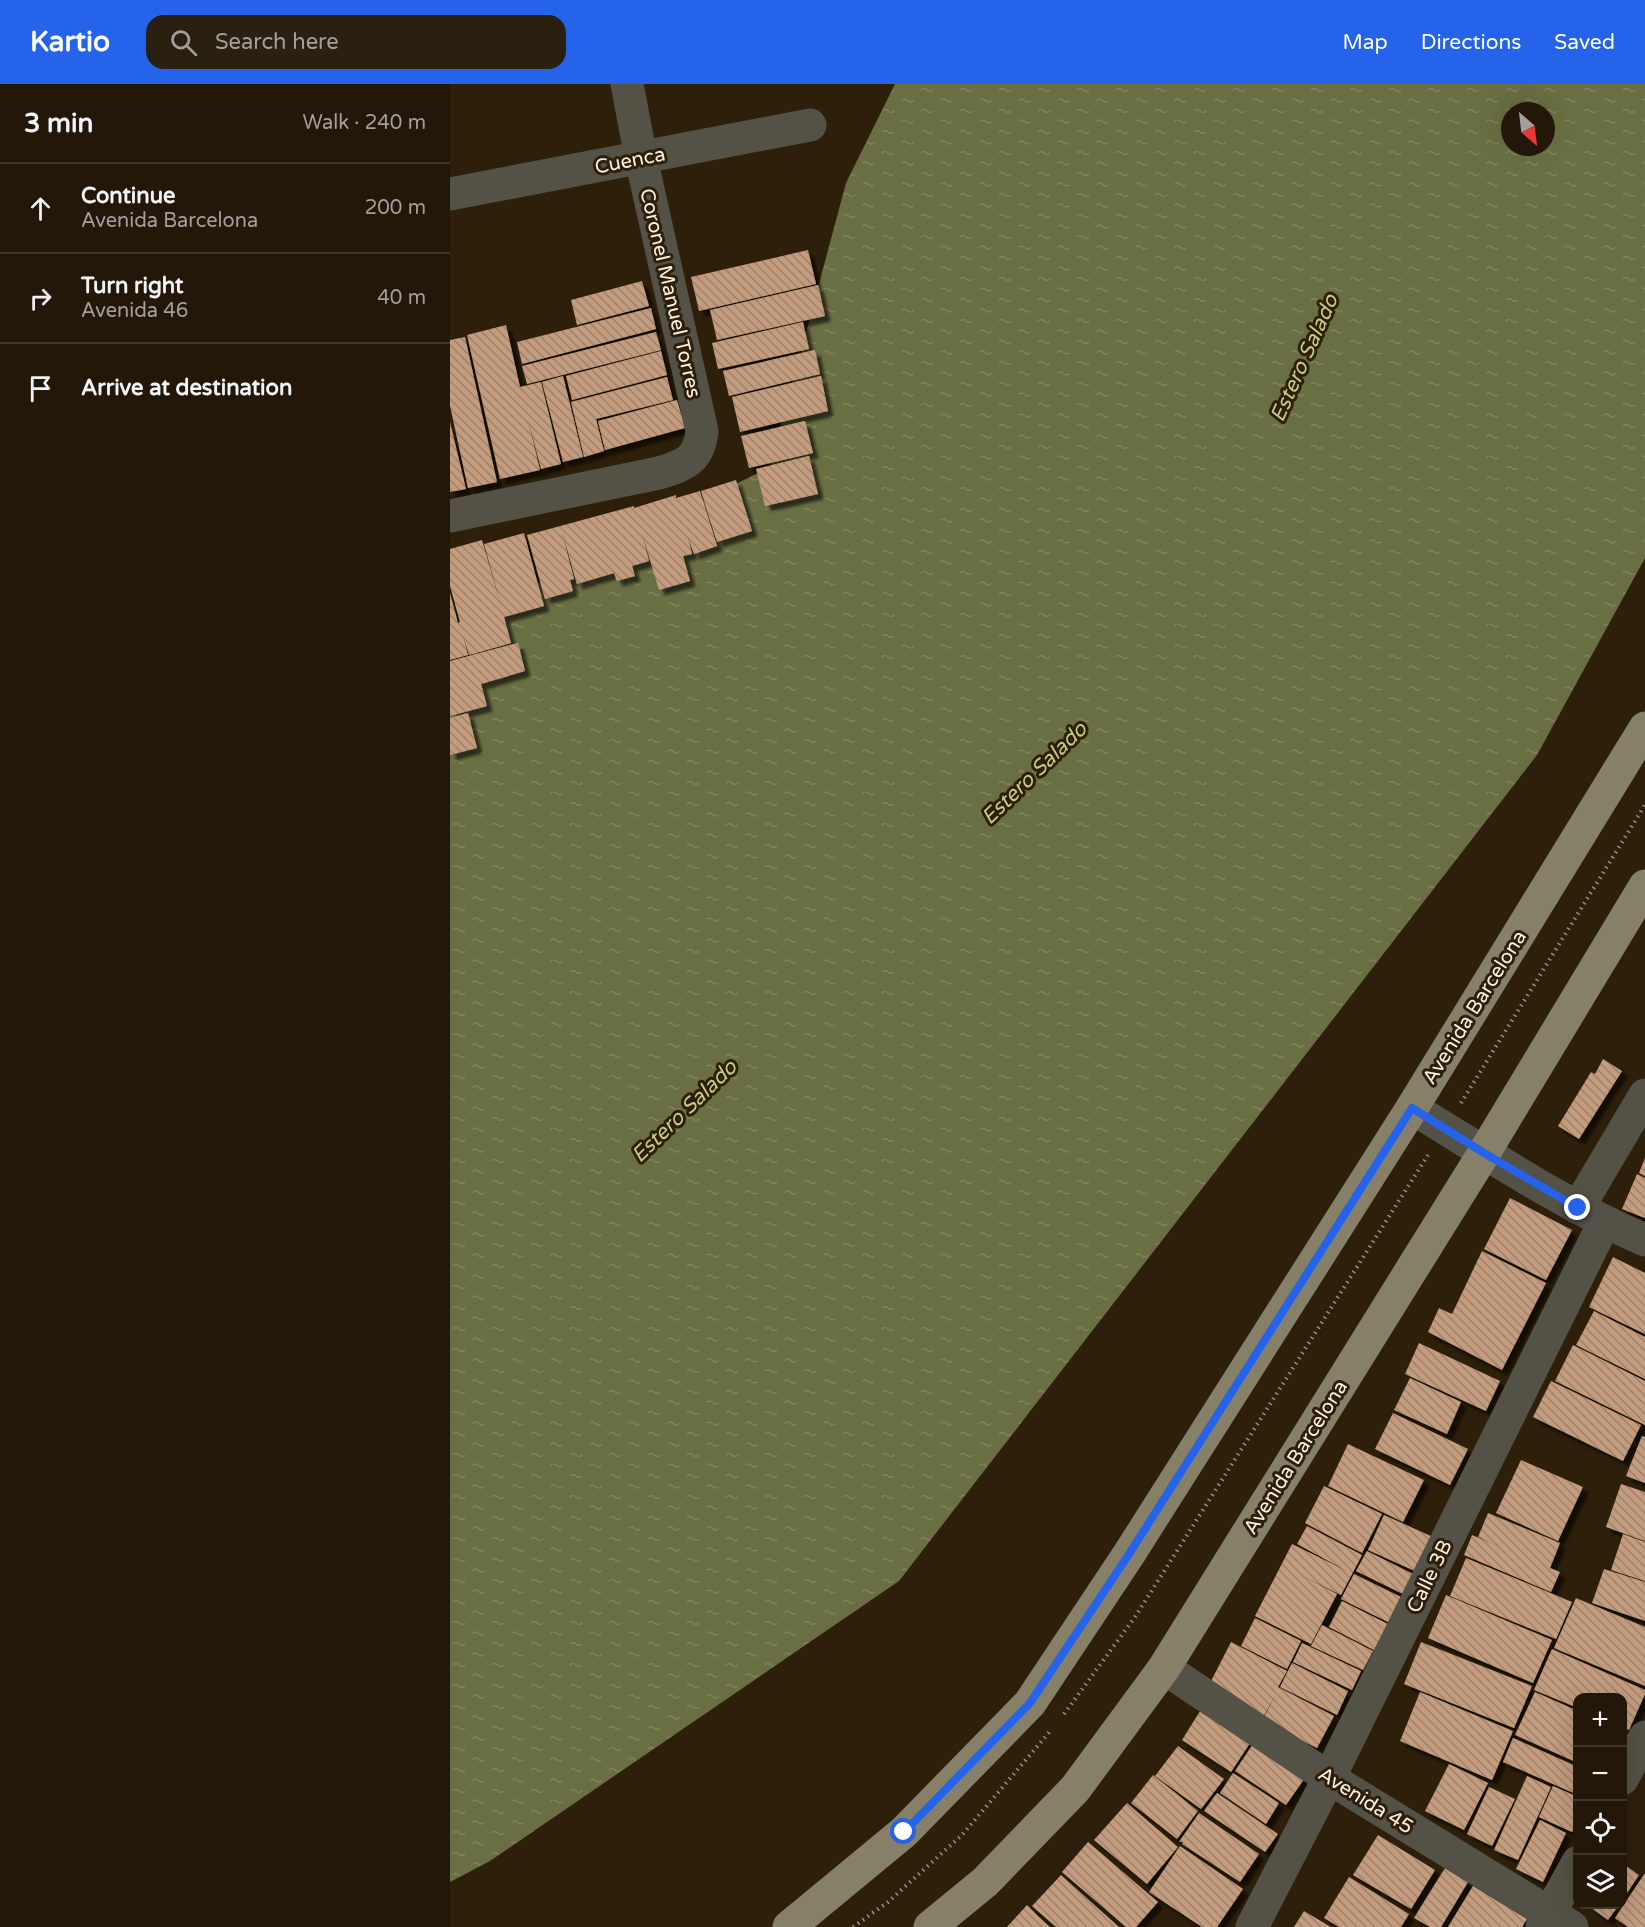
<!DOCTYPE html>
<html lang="en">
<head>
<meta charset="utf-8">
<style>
  :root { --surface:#221708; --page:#2a2012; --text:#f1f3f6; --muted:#a29f9c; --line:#3f3629; --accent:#2563eb }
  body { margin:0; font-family:"Varela Round",sans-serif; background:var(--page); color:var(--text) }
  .controls { position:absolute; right:18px; bottom:18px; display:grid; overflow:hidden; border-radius:12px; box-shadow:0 6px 24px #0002 }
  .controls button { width:54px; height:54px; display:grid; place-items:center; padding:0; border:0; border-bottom:2px solid var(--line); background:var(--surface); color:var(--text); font:30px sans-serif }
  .compass { position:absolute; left:1051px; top:18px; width:54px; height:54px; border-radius:50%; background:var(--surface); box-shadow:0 6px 24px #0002; rotate:152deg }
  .stop { position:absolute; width:18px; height:18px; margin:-14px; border:4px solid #2563eb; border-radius:50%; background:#fff }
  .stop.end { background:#2563eb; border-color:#fff; box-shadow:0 2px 6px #0008 }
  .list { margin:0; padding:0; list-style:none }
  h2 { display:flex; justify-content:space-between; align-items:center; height:78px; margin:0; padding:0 24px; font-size:26px }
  h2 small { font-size:20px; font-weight:400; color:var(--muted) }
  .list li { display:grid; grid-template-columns:39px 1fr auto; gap:18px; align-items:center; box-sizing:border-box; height:90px; padding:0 24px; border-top:2px solid var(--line) }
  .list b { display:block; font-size:22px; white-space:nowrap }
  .list p { margin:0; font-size:20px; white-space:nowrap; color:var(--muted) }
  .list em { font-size:20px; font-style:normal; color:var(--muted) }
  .icon { flex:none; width:33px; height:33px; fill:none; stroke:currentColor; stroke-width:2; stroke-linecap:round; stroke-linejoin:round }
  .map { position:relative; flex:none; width:1195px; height:1843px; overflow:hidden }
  header { display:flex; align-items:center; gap:36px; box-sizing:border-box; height:84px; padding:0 30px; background:var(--accent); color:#fff }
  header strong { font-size:28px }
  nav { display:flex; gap:33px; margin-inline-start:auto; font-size:21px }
  .search { width:420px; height:54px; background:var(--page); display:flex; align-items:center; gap:15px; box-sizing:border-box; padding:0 21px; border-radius:18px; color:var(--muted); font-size:22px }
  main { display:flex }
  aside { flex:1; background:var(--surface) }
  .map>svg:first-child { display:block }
  .water { fill:url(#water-ripples); fill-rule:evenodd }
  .building { fill:url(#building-back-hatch); filter:url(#shadow) }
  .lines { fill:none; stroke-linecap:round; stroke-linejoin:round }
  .path { stroke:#9a8e7d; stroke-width:4; stroke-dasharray:1.5 4.5; stroke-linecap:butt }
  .minor { stroke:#545146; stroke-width:33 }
  .major { stroke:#868069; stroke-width:33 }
  .route { stroke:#2563eb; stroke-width:8 }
  .labels { text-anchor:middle; stroke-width:6; stroke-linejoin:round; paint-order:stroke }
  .street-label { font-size:20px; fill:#faf0e3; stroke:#2d1f0a }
  .water-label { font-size:21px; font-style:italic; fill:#c5cd85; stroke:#2d1f0a }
</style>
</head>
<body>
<header>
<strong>Kartio</strong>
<div class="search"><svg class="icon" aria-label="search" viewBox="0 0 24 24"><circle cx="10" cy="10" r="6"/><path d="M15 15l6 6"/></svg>Search here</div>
<nav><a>Map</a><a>Directions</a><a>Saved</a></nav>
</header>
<main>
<aside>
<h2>3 min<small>Walk · 240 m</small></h2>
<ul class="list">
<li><svg class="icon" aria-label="ahead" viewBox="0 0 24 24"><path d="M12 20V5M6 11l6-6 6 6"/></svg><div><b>Continue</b><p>Avenida Barcelona</p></div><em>200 m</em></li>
<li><svg class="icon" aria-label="right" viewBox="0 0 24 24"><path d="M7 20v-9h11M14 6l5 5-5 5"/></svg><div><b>Turn right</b><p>Avenida 46</p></div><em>40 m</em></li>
<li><svg class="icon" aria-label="arrive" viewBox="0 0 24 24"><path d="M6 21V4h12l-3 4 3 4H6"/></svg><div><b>Arrive at destination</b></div></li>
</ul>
</aside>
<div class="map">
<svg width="1195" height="1843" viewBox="0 0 1195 1843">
  <defs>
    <pattern id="water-ripples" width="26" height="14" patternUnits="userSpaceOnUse" patternTransform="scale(1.5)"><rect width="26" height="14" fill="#6a6f43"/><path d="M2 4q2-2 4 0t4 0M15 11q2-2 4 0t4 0" fill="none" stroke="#80845e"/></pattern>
    <pattern id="building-back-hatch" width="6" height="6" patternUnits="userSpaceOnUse" patternTransform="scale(1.5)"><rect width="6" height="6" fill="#c39b7d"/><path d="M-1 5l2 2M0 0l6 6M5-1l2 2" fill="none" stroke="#9f826c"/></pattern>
    <filter id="shadow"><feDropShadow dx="5.5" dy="5.5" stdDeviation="1.5" flood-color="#0009"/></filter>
  </defs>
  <rect width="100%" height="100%" fill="#2d1f0a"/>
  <path class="water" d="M445,0H1195V474L1087,671L449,1497L40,1777L0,1798V599L70,508L320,383L396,99ZM1060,27H1096V63H1060Z"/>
  <g class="building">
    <path d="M358,166L366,200L249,227L241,193Z"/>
    <path d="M192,197L199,222L127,241L121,216Z"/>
    <path d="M368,201L375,232L267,256L260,226Z"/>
    <path d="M201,224L206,245L72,280L67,258Z"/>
    <path d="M353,238L359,265L268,285L262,259Z"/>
    <path d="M56,241L70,303L91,298L111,380L91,385L78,335L90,386L50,395L17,251Z"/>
    <path d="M206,248L211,266L77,300L72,282Z"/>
    <path d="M15,253L47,398L18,404L0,322V256Z"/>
    <path d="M365,266L370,290L279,312L273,287Z"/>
    <path d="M211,267L217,291L122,316L116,292Z"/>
    <path d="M113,292L133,373L113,378L92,298Z"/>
    <path d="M371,292L378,327L290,348L282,313Z"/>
    <path d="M217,293L223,316L146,335L154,367L134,373L121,318Z"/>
    <path d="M227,316L235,344L155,366L148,337Z"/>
    <path d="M355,337L363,369L299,384L291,352Z"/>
    <path d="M0,338L16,405L0,408Z"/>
    <path d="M359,372L368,410L315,422L306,385Z"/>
    <path d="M286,396L302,447L267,458L251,407Z"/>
    <path d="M250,407L267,462L244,470L238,453L242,470L233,472L240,497L209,506L192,449L199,477L182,482L185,492L167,497L164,489L127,500L112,448L124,495L120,496L123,507L95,515L77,451L184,422V424L226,411V414Z"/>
    <path d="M74,449L94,522L54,533L61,559L19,571L13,551L18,571L0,576V509L8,539L10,538L0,502V465L32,456L52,525L34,460Z"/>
    <path d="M68,559L75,587L31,600L37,622L0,632V577Z"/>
    <path d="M18,629L27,664L0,671V634Z"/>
    <path d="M1153,975L1172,987L1129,1055L1108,1042L1141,988L1145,990Z"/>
    <path d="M1195,1074V1092L1189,1089Z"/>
    <path d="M1187,1090L1195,1094V1134L1172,1125Z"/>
    <path d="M1060,1114L1122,1146L1096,1196L1034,1165Z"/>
    <path d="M1032,1167L1096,1199L1052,1286L978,1248L989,1224L1002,1230Z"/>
    <path d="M1163,1173L1195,1189V1250L1139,1223Z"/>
    <path d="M1144,1227L1195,1253V1295L1126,1261Z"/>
    <path d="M969,1259L1050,1297L1036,1327L955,1290Z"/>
    <path d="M1123,1261L1195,1297V1341L1105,1297Z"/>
    <path d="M960,1294L1011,1318L997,1350L944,1326Z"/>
    <path d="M1101,1297L1191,1341L1173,1377L1083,1333Z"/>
    <path d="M943,1329L1018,1365L1000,1401L925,1365Z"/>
    <path d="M1192,1352L1195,1353V1399L1176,1392Z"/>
    <path d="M898,1360L974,1396L953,1438L878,1402Z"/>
    <path d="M1071,1376L1133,1403L1108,1457L1046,1429Z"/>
    <path d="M1171,1400L1195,1408V1457L1156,1443Z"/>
    <path d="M874,1402L932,1430L912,1469L855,1439Z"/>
    <path d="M1038,1429L1110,1459L1100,1484L1110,1488L1101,1508L1014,1471L1022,1451L1048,1462L1028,1453Z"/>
    <path d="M934,1431L983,1453L967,1488L918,1466Z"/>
    <path d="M857,1442L912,1471L891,1511L851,1491L887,1510L861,1560L805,1532L842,1460L899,1488L847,1460Z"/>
    <path d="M1173,1450L1195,1458V1497L1161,1486Z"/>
    <path d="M917,1467L967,1492L957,1512L906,1487Z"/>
    <path d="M1016,1474L1122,1518L1106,1555L1000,1512Z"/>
    <path d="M1154,1485L1195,1498V1537L1142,1519Z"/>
    <path d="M904,1490L953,1514L940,1539L891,1515Z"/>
    <path d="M996,1511L1102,1556L1083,1599L978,1554Z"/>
    <path d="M1126,1514L1195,1543V1602L1104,1564Z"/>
    <path d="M892,1517L938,1540L924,1566L879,1543Z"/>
    <path d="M805,1534L851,1557L837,1585L791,1562Z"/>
    <path d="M872,1541L923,1567L913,1586L861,1562Z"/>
    <path d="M781,1558L837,1587L828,1603L884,1632L867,1664L812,1637L825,1612L812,1635L756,1607Z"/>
    <path d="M971,1558L1082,1602L1064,1644L954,1600Z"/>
    <path d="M852,1559L911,1587L902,1606L843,1578Z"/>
    <path d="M1102,1565L1195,1606V1610L1179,1646L1173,1644L1172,1614H1128V1624L1084,1606Z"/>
    <path d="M842,1579L898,1607L887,1631L830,1603Z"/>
    <path d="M970,1608L1063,1647L1042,1696L950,1657Z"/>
    <path d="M1085,1608L1128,1627V1679L1065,1651Z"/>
    <path d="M752,1624L802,1656L781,1688L732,1656Z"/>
    <path d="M1063,1654L1128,1683V1711L1053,1678Z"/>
    <path d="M805,1657L857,1691L836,1721L785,1687Z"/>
    <path d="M728,1662L774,1695L751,1725L705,1692Z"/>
    <path d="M999,1680L1038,1699L1014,1746L975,1727Z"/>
    <path d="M783,1689L829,1719L816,1740L770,1709Z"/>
    <path d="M703,1691L748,1727L727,1755L681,1719Z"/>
    <path d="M1077,1692L1101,1703L1068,1776L1044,1766Z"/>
    <path d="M1103,1702L1128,1713V1735L1122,1748L1089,1733Z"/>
    <path d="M1039,1703L1065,1715L1042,1762L1017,1750Z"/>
    <path d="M767,1709L828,1750L815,1768L754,1727Z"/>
    <path d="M677,1719L728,1763L697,1800L644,1756Z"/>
    <path d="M749,1729L809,1770L790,1798L732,1760L733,1758H729Z"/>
    <path d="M1090,1736L1116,1749L1093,1798L1066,1785Z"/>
    <path d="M928,1751L985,1786L961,1825L903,1791Z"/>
    <path d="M638,1758L708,1818L686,1843H676L612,1788Z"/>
    <path d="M730,1762L793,1805L767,1843H752L699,1808Z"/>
    <path d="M1173,1780L1189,1791L1173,1815Z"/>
    <path d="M995,1784L1018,1798L991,1843H980L964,1834Z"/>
    <path d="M1195,1789V1843H1178L1165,1834Z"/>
    <path d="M611,1791L669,1843H606L582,1822Z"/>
    <path d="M899,1793L959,1830L951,1843H889L874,1834Z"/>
    <path d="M1023,1802L1077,1835L1072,1843H998Z"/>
    <path d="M577,1821L589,1833L600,1843H557Z"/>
    <path d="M1137,1821H1169L1158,1836Z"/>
    <path d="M854,1827L881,1843H844Z"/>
  </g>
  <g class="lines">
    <g class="path">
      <path d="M1011,1019L1195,721"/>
      <path d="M614,1630L685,1533L978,1071"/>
      <path d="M403,1843L438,1818L512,1751L602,1645"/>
    </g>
    <g class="minor">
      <path d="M0,110L360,41"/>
      <path d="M0,432L209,389C235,381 249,376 252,347L191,74L177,0"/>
      <path d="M962,1024C1038,1070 1113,1121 1195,1156"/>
      <path d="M1128,1124L1195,1011"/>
      <path d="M714,1584L879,1694L1122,1843"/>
      <path d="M1172,1695L1195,1653"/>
      <path d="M802,1843L879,1694L1154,1139"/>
      <path d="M1092,1843L1128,1778"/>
    </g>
    <g class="major">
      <path d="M339,1843L454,1748L580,1619L679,1470L962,1024L1195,644"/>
      <path d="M480,1843L535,1798L625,1705L714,1584L1034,1069L1195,802"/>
    </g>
  </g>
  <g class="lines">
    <path class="route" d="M454,1748L580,1619L679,1470L962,1024L1034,1069L1128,1124"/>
  </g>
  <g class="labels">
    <g class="street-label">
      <text transform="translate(180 76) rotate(-11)" y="7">Cuenca</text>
      <text transform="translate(221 209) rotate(77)" y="7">Coronel Manuel Torres</text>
      <text transform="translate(1024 923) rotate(-58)" y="7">Avenida Barcelona</text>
      <text transform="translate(845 1373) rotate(-58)" y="7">Avenida Barcelona</text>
      <text transform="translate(979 1492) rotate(-64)" y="7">Calle 3B</text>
      <text transform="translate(916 1716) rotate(32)" y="7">Avenida 45</text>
    </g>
    <g class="water-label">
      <text transform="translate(854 274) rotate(-66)" y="7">Estero Salado</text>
      <text transform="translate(584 689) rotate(-44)" y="7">Estero Salado</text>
      <text transform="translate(234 1027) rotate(-44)" y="7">Estero Salado</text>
    </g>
  </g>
</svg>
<div class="controls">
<button>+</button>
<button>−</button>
<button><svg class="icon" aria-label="locate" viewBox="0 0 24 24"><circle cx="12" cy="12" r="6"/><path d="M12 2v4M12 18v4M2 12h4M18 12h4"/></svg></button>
<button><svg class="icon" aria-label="layers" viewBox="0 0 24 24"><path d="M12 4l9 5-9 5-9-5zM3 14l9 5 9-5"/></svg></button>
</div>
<svg class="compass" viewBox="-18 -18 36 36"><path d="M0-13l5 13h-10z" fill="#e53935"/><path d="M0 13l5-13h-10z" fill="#a29f9c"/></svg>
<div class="stop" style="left:454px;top:1748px"></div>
<div class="stop end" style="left:1128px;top:1124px"></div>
</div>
</main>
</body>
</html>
